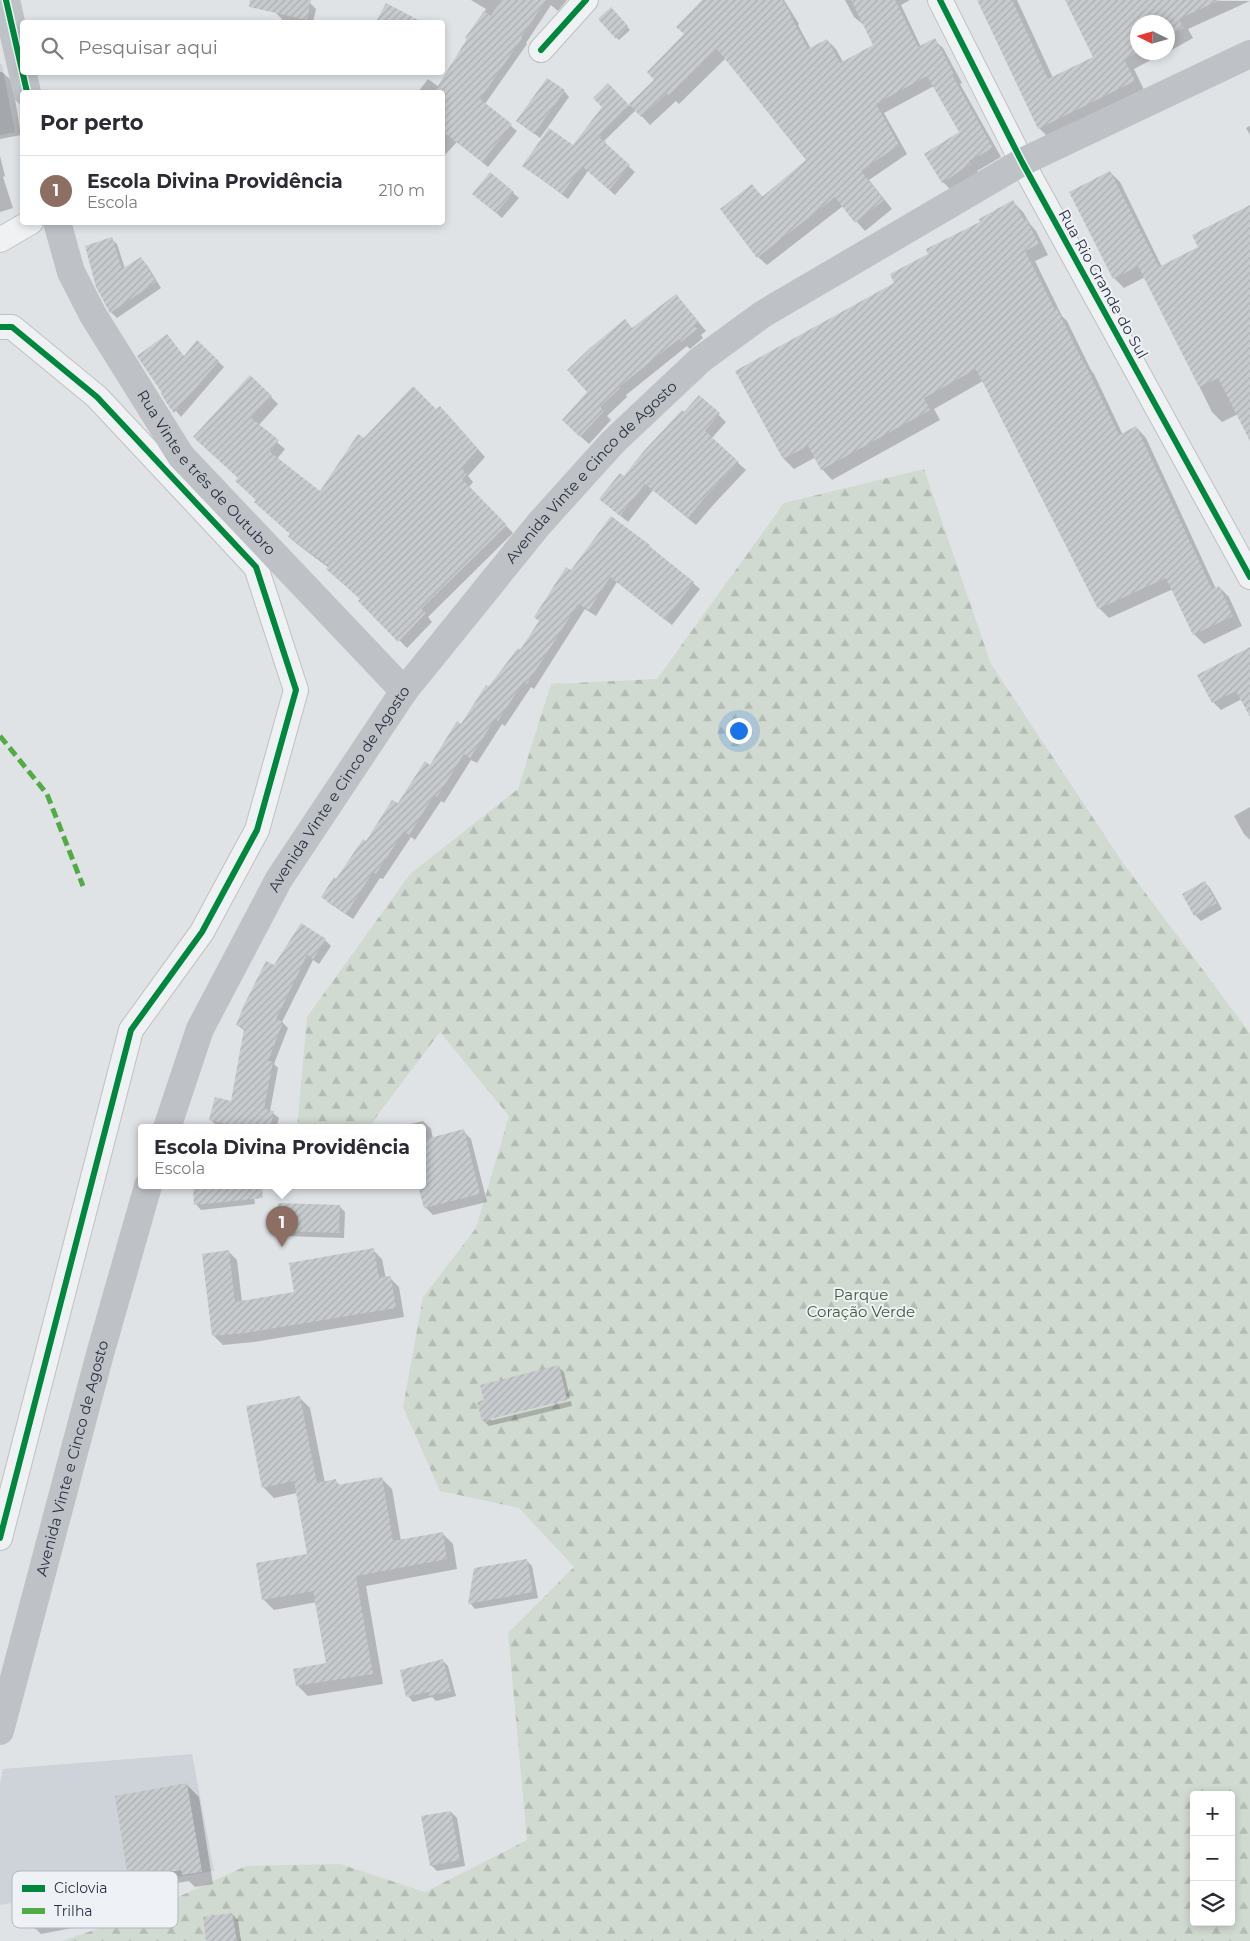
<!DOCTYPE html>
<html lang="pt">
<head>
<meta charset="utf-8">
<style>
  :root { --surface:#fff; --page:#f2f2f3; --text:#2b2b33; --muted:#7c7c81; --line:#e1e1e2; --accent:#686f7a }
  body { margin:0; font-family:Montserrat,sans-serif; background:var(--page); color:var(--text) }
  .controls { position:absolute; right:15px; bottom:15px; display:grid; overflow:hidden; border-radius:5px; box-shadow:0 2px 8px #0003 }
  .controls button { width:45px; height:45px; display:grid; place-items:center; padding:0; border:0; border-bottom:1px solid var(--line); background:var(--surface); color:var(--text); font:25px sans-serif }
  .compass { position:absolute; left:1130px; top:15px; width:45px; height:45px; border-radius:50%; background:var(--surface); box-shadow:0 2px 8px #0003; rotate:275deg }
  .you { position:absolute; left:738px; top:730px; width:18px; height:18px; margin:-12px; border:4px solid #fff; border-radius:50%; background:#1a73e8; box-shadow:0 0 0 8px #1a73e833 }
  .badge { display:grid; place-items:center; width:32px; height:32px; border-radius:50%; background:var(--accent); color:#fff; font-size:16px; font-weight:700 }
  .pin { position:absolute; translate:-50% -41px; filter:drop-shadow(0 1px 2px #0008) }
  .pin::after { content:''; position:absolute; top:26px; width:18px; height:15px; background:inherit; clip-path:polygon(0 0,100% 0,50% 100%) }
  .popup { position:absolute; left:138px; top:1124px; width:288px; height:65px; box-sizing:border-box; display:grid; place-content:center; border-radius:5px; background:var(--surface); filter:drop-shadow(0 1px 4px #0005); font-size:16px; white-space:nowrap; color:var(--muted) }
  .popup b { font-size:19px; color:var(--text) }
  .popup::after { content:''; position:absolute; left:50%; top:100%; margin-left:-10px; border:10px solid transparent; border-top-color:var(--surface) }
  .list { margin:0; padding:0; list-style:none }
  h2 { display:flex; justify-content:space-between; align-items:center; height:65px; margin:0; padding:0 20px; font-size:21px }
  h2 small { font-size:16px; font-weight:400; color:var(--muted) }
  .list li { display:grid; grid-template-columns:32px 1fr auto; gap:15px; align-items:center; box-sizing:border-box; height:70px; padding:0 20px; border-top:1px solid var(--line) }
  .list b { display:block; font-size:19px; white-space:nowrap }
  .list p { margin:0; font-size:16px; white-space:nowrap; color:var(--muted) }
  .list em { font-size:16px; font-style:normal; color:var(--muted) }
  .icon { flex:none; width:28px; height:28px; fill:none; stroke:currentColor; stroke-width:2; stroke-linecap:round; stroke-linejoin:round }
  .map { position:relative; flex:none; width:1250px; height:1941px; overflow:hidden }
  .search { position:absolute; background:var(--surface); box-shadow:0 2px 8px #0003; left:20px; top:20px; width:425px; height:55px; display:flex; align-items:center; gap:12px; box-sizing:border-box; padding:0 18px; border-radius:5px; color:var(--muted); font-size:19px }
  .panel { position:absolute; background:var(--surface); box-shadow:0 2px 8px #0003; left:20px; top:90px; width:425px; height:135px; border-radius:5px }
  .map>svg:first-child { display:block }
  .built { fill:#ced2d9 }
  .forest { fill:url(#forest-firs); fill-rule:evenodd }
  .shadow { fill:#0003; fill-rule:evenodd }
  .building { fill:url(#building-hatch) }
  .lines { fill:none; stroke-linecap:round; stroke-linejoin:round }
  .street-casing { stroke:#bec1c4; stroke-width:26 }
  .street { stroke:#f0f1f2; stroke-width:24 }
  .secondary { stroke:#bec1c6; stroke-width:28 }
  .quiet { stroke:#53ab46; stroke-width:5; stroke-dasharray:10 5; stroke-linecap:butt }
  .cycleway-casing { stroke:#eef1f6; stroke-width:9 }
  .cycleway { stroke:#00873e; stroke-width:6 }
  .labels { text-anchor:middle; stroke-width:4; stroke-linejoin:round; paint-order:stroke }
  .street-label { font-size:15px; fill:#273040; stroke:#eef1f6 }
  .park-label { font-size:15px; fill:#3b5c34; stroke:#eef1f6 }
  .key { fill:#eef1f6; stroke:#b2b7bf; stroke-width:1 }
  .key-label { font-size:14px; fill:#273040 }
</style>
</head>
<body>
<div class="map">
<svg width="1250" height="1941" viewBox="0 0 1250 1941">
  <defs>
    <pattern id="forest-firs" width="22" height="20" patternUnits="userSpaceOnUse" patternTransform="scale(1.25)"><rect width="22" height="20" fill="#d1dad1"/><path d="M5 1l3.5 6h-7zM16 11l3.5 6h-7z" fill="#b3bbb4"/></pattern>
    <pattern id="building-hatch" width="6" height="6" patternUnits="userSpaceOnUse" patternTransform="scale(1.25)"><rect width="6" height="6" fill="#c8cbce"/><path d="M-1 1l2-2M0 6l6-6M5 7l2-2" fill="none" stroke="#acafb2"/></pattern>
  </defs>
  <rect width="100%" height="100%" fill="#e0e3e6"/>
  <g class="built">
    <path d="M0,64H2L15,132L0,135Z"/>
    <path d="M192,1754L214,1871L0,1905V1783L3,1769Z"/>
  </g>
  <path class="forest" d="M924,469L991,664L1123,863L1250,1033V1941H62L141,1914L246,1866L340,1864L425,1892L527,1840L508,1633L574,1567L519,1508L440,1491L403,1407L423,1297L476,1228L509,1116L440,1032L368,1128H297L307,1017L410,874L518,789L551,684L657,679L784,503ZM1194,1795H1231V1922H1194Z"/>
  <g class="shadow">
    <path d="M279,0H299V2L310,3L316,9L313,22H281L282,19L276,13Z"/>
    <path d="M471,0H567L558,11L551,5L526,43L527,44L485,104L517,131L488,167L457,142L442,158V92H418L428,79L439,87L468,39L466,38L486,9Z"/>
    <path d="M715,0H784L799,24L798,25L811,49L827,40L836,49L843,62L874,46L864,25L854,17L845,0H910L901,5L921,47L934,40L943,48L962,83L960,84L1001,157L977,171L979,174L952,191L943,182L960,133L934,86L884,113L907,154L869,180L892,209L865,231L843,206L767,265L758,257L752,186L763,197L807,161L726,58L679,104L676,101L650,125L636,110L604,141L606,143L605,145L635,172L615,195L588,171L568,199L524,166L574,146L604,107L608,85L629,106L656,80L686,34Z"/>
    <path d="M979,0H1017L1053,78L1095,58L1066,0L1250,1L1188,29L1193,38L1168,52V22H1138V52H1166L1134,69L1145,92L1049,138L1039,128Z"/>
    <path d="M387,5L408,16L414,22H378Z"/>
    <path d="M611,9L630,30L619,40L600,19Z"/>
    <path d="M0,72H2L12,81L21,135L0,139Z"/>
    <path d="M564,91L569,97L540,138L518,121Z"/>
    <path d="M1250,126V135L1246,128Z"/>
    <path d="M0,156L5,176L3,177L13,208L0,212Z"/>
    <path d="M1110,172L1120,182L1162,267L1250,228V438L1238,414L1222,422L1212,412L1145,277L1124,288L1114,278Z"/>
    <path d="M513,193L519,198L502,218L480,199Z"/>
    <path d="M1013,202L1023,212L1030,224L1036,231L1048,255L1035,261L1062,316L1067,321L1091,370L1094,374L1123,435L1136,427L1146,438L1216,589L1219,587L1229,597L1242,626L1204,644L1194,634L1173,589L1109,618L1099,608L983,381L934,409L940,420L832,480L822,469L816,457L794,469L784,459L737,371L896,283L930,254Z"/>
    <path d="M111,239L117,244L125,269L141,259L147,265L161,288L117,318L111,312Z"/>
    <path d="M676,295L706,331L701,335L703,338L690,349L687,346L626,395L627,397L607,416L611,420L589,444L571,428L588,392L633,329Z"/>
    <path d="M197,342L224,367L181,417L162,394L184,357Z"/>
    <path d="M271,397L278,404L258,426L285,449L277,459L320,493L364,440L437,411L447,414L485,457L468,476L473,482L469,487L513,533L428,617L432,622L407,648L360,601L361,600L329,568L297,544L289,537L291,534L257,500L239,478L202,444Z"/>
    <path d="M700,397L726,422L711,439L746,470L714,504L696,525L653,490L628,522L600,499L624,478Z"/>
    <path d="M649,546L700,589L672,625L617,582L596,616L585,609L534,689L531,687L505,726L502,724L477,763L471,760L444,803L441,801L415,840L411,837L383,879L380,878L353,919L329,903L323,897L431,767L489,688L521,652L572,572Z"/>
    <path d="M1250,648V713L1242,699L1221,710L1213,702L1199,676Z"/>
    <path d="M1250,807V840L1244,834L1234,816Z"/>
    <path d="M1204,882L1210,888L1222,909L1201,921L1195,915Z"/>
    <path d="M325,940L331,946L319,964L313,960L282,1022L288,1028L274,1064L278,1068L270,1111L279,1118L276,1128H229L216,1125L211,1120L232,1102L245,1031L237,1025L274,966Z"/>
    <path d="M423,1121L431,1129L433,1139L463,1131L471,1139L487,1202L433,1215L425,1207L419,1186H422V1128H404L403,1126Z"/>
    <path d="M209,1186H250L253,1189L255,1204L201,1210L196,1204Z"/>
    <path d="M339,1206L345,1212L344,1238L285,1236L279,1230Z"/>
    <path d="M373,1250L382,1259L386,1279L390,1278L399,1287L404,1317L254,1342L223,1345L214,1336L228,1251L237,1260L242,1302L296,1293Z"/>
    <path d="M558,1367L564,1372L570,1398L485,1419V1422L571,1401L572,1406L489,1426L483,1420Z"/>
    <path d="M299,1397L310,1408L325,1483L335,1481L341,1486L381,1478L392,1489L401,1541L442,1533L453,1544L457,1569L366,1586L383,1684L308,1696L297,1685L328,1664L317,1602L274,1610L263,1599L308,1555L297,1493L274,1498L263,1487Z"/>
    <path d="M526,1560L532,1566L538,1598L475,1609L470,1603Z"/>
    <path d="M442,1660L448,1666L456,1696L436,1701L432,1697L413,1702L408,1696Z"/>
    <path d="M187,1785L199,1797L213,1884L195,1887L189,1881L142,1889L130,1877ZM187,1867V1869L138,1877V1875Z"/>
    <path d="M451,1812L457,1818L465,1866L437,1871L431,1865Z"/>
    <path d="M62,1901L68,1906L72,1928L41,1934L35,1928Z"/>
    <path d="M232,1914L238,1920L241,1941H207Z"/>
  </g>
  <g class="building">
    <path d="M250,0H311L307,20L249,7Z"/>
    <path d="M501,0H546L521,37L522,38L480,99L512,124L482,162L442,131V92H434L467,39L465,38L484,11L491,16Z"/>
    <path d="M702,0H782L791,14L790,15L808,49L827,39L840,63L873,45L851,0H895L918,47L935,38L954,74L952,75L993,148L969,161L971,164L942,183L924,154L959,132L927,76L876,104L899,145L861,171L884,200L855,223L835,197L757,258L720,209L752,184L762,197L806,160L717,49L669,96L667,93L641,117L629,104L654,80L647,72L684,34L676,27Z"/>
    <path d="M977,0H1012L1048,79L1093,57L1065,0H1220L1179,19L1183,28L1168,36V22H1138V52L1124,59L1135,81L1038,129Z"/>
    <path d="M386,3L422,22H376Z"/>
    <path d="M611,7L628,26L616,39L598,19Z"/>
    <path d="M547,78L565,90L534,134L516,121Z"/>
    <path d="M608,83L629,105L599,135L601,136L600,138L630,165L609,190L582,166L562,194L522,166L549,128L573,145L602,107L593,98Z"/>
    <path d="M1110,171L1159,267L1198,247L1192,235L1250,205V441L1218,378L1199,387L1138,266L1113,279L1069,192Z"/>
    <path d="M490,172L514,192L496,213L472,194Z"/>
    <path d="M1013,200L1024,220L1026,219L1039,244L1025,251L1055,310L1057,309L1083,362H1084L1119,435L1136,426L1212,589L1219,586L1233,616L1193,635L1166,578L1098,609L976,369L924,398L930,410L821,470L808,446L783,459L735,371L894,283L890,274L928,254L926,249L980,222L979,219Z"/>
    <path d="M112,237L122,269L141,257L156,282L110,313L96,287L85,246Z"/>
    <path d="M676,294L699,322L694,326L697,329L681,342L679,339L619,387L620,388L600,407L604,411L580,437L562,420L587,392L567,370L590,348L625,319L632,328Z"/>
    <path d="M167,334L184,356L197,340L219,361L174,413L170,408L161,394L162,393L137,356Z"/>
    <path d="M250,375L272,396L251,418L279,440L270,452L320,491L358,434L364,438L413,386L436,409L440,406L478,449L461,468L467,474L462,479L507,525L421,609L426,613L398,642L358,601L360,599L326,569L329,566L288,537L290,534L254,502L256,500L235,481L238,478L193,437Z"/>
    <path d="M699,395L720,413L705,431L739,462L706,496L688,518L645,484L620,516L599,499L620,473L624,476L643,452L682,410L684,412Z"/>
    <path d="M611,516L650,545L649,546L694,582L665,620L610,577L589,610L578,604L527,684L524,681L498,721L495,719L470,758L464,754L437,797L434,795L409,835L404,831L376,874L373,872L346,914L321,897L334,877L336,879L363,839L366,841L392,800L398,803L425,761L430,765L457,721L461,724L486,685L489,686L518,648L520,650L539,621L534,617L566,567L571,570Z"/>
    <path d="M1250,647V717L1236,691L1212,703L1197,675Z"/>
    <path d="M1205,881L1217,903L1194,916L1182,894Z"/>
    <path d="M301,923L326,939L313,959L307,955L276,1019L283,1022L268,1061L273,1062L264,1109L274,1111L270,1128H244L209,1120L215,1097L231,1101L244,1029L236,1025L244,1005L266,961L274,965Z"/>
    <path d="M464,1129L480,1194L424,1208L418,1186H422V1140Z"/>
    <path d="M207,1186H262L263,1198L194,1205L193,1187Z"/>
    <path d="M278,1203L340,1205L339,1233L278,1231Z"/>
    <path d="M374,1248L379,1278L391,1276L396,1308L245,1333L212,1336L202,1254L229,1250L235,1302L294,1292L289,1263Z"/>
    <path d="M559,1365L567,1400L482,1421L477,1402L484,1400L480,1385Z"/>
    <path d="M300,1396L317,1483L336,1479L337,1485L382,1477L393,1541L443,1532L447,1559L356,1576L373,1674L296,1686L293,1669L326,1663L313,1591L262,1600L256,1563L307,1554L294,1481L262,1488L246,1406Z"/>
    <path d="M527,1559L533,1592L468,1604L474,1568Z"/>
    <path d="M443,1659L451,1691L429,1696L428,1692L406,1697L400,1670Z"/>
    <path d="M187,1783L202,1872L182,1875L181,1869L128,1878L115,1796Z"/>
    <path d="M451,1811L460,1860L430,1866L421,1816Z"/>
    <path d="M62,1899L67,1922L34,1929L29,1906Z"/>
    <path d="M232,1913L237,1941H206L203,1917Z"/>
  </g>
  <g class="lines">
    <g class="street-casing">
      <g id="street">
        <path d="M940,0L1022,162L1250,577"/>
        <path d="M541,50L586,0"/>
        <path d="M0,240L31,222"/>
        <path d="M0,327H12L97,397L256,567L296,690L257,830L202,932L131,1030L0,1538"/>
      </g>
    </g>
    <use href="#street" class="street"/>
    <g class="secondary">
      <path d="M6,0L27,92"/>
      <path id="s1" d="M57,222L71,272L93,315L181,456L404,691"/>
      <path id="s2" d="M167,1128L200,1029L279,879L404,691L539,524L613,442L700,360L763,314L1022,162L1250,54"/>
      <path id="s3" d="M0,1731L100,1354L148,1186"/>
    </g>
    <path class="quiet" d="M0,736L47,794L83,886"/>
    <g class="cycleway-casing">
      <g id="cycleway">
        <path d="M6,0L27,92"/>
        <path d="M940,0L1022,162L1250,577"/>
        <path d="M541,50L586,0"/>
        <path d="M0,327H12L97,397L256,567L296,690L257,830L202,932L131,1030L0,1538"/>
      </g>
    </g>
    <use href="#cycleway" class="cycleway"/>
  </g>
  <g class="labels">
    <g class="street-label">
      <text transform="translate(1103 284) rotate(61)" y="5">Rua Rio Grande do Sul</text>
      <text dy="5" stroke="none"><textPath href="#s1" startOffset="295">Rua Vinte e três de Outubro</textPath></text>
      <text dy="5" stroke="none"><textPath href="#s2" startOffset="788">Avenida Vinte e Cinco de Agosto</textPath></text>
      <text dy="5" stroke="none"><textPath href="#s2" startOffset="382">Avenida Vinte e Cinco de Agosto</textPath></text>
      <text dy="5" stroke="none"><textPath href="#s3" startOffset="282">Avenida Vinte e Cinco de Agosto</textPath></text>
    </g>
    <g class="park-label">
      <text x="861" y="1300">Parque<tspan x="861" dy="17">Coração Verde</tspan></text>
    </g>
  </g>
  <rect x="12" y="1871" width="166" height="57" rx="8" class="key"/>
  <rect x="22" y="1885" width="23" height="7" fill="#00873e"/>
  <rect x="22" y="1908" width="23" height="6" fill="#53ab46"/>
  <g class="key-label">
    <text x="54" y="1893">Ciclovia</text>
    <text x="54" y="1916">Trilha</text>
  </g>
</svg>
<div class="controls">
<button>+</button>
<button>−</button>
<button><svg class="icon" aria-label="layers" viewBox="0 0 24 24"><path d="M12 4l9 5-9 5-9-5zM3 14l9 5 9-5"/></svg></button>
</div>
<svg class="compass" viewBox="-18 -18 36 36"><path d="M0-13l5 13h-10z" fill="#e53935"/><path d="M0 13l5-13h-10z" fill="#7c7c81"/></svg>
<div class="you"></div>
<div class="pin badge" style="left:282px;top:1247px;background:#8d6e63">1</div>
<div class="popup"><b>Escola Divina Providência</b>Escola</div>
<div class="search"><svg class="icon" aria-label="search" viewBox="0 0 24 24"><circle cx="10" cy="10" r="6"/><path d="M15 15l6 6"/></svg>Pesquisar aqui</div>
<section class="panel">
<h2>Por perto<small></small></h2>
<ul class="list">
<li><span class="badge" style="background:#8d6e63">1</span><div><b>Escola Divina Providência</b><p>Escola</p></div><em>210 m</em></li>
</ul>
</section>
</div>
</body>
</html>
